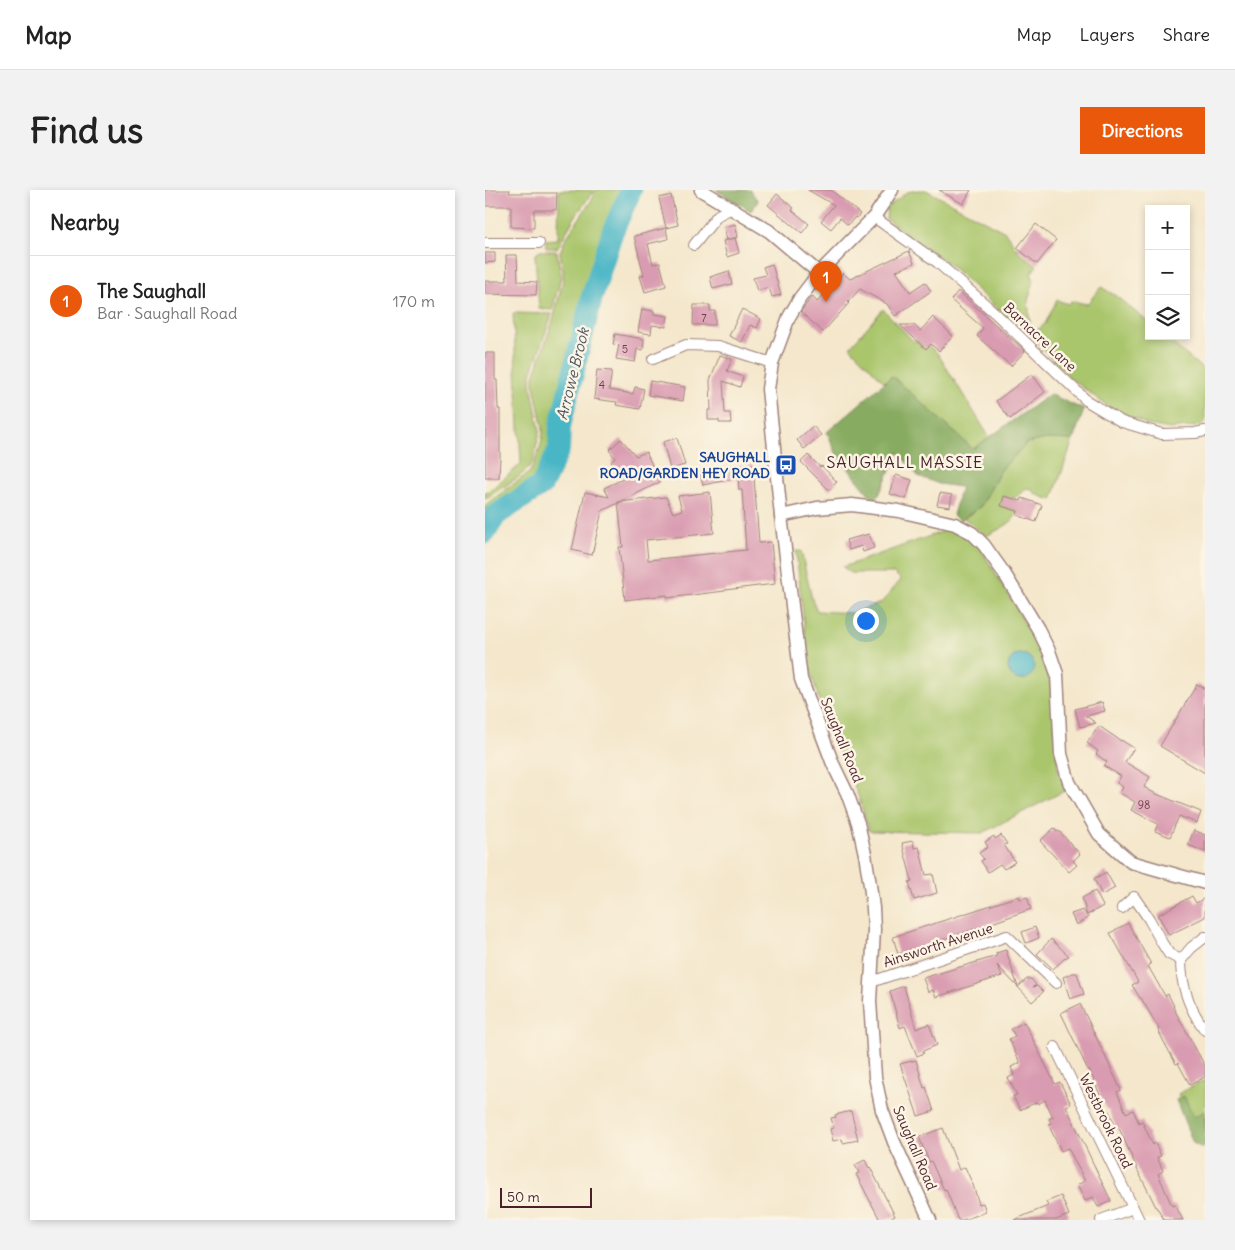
<!DOCTYPE html>
<html lang="en">
<head>
<meta charset="utf-8">
<style>
  :root { --surface:#fff; --page:#f2f2f2; --text:#222; --muted:#767676; --line:#e0e0e0; --accent:#ea580c }
  body { margin:0; font-family:Delius,sans-serif; background:var(--page); color:var(--text) }
  .controls { position:absolute; right:15px; top:15px; display:grid; overflow:hidden; border-radius:0px; box-shadow:0 2px 8px #0003 }
  .controls button { width:45px; height:45px; display:grid; place-items:center; padding:0; border:0; border-bottom:1px solid var(--line); background:var(--surface); color:var(--text); font:25px sans-serif }
  .scale { position:absolute; left:15px; bottom:12px; width:92px; box-sizing:border-box; padding-left:5px; border:2px solid #4a1f2b; border-top:0; font-size:14px; line-height:18px; white-space:nowrap; color:#4a1f2b; -webkit-text-stroke:4px #fcf5e5; paint-order:stroke }
  .you { position:absolute; left:380px; top:430px; width:18px; height:18px; margin:-12px; border:4px solid #fff; border-radius:50%; background:#1a73e8; box-shadow:0 0 0 8px #1a73e833 }
  .badge { display:grid; place-items:center; width:32px; height:32px; border-radius:50%; background:var(--accent); color:#fff; font-size:16px; font-weight:700 }
  .pin { position:absolute; translate:-50% -41px; filter:drop-shadow(0 1px 2px #0008) }
  .pin::after { content:''; position:absolute; top:26px; width:18px; height:15px; background:inherit; clip-path:polygon(0 0,100% 0,50% 100%) }
  .list { margin:0; padding:0; list-style:none }
  h2 { display:flex; justify-content:space-between; align-items:center; height:65px; margin:0; padding:0 20px; font-size:21px }
  h2 small { font-size:16px; font-weight:400; color:var(--muted) }
  .list li { display:grid; grid-template-columns:32px 1fr auto; gap:15px; align-items:center; box-sizing:border-box; height:90px; padding:0 20px; border-top:1px solid var(--line) }
  .list b { display:block; font-size:19px; white-space:nowrap }
  .list p { margin:0; font-size:16px; white-space:nowrap; color:var(--muted) }
  .list em { font-size:16px; font-style:normal; color:var(--muted) }
  .icon { flex:none; width:28px; height:28px; fill:none; stroke:currentColor; stroke-width:2; stroke-linecap:round; stroke-linejoin:round }
  .map { position:relative; flex:none; width:720px; height:1030px; overflow:hidden; border-radius:0px }
  header { display:flex; align-items:center; gap:30px; box-sizing:border-box; height:70px; padding:0 25px; background:var(--surface); border-bottom:1px solid var(--line) }
  header strong { font-size:24px }
  nav { display:flex; gap:28px; margin-inline-start:auto; font-size:18px }
  .intro { display:flex; align-items:center; justify-content:space-between; box-sizing:border-box; height:120px; padding:0 30px }
  h1 { margin:0; font-size:35px }
  .button { padding:12px 22px; border-radius:0px; background:var(--accent); color:#fff; font-size:18px; font-weight:700 }
  main { display:flex; gap:30px; padding:0 30px }
  aside { flex:1; background:var(--surface); border-radius:0px; box-shadow:0 2px 8px #0003 }
  .map>svg:first-child { display:block }
  .green { fill:#aac66d; stroke:#7a724c }
  .forest { fill:#87ab60; stroke:#686546 }
  .water { fill:#4ab6c6; stroke:#4a6a78 }
  .lines { fill:none; stroke-linecap:round; stroke-linejoin:round }
  .river { stroke:#4ab6c6; stroke-width:22 }
  .building { fill:#d99bb1 }
  .minor-casing { stroke:#9f837c; stroke-width:12 }
  .tertiary-casing { stroke:#9f837c; stroke-width:15 }
  .minor { stroke:#fff; stroke-width:10 }
  .tertiary { stroke:#fff; stroke-width:12 }
  .labels { text-anchor:middle; stroke-width:5; stroke-linejoin:round; paint-order:stroke }
  .number-label { font-size:11px; fill:#6e3e4c }
  .street-label { font-size:14px; fill:#4a1f2b; stroke:#fcf5e5 }
  .transit-label { font-size:14px; font-weight:bold; fill:#164399; stroke:#fcf5e5; text-anchor:end }
  .water-label { font-size:15px; font-style:italic; fill:#4a5461; stroke:#fcf5e5 }
  .quarter-label { font-size:16px; letter-spacing:1px; fill:#4a1f2b; stroke:#fcf5e5 }
</style>
</head>
<body>
<header>
<strong>Map</strong>
<nav><a>Map</a><a>Layers</a><a>Share</a></nav>
</header>
<div class="intro"><h1>Find us</h1><a class="button">Directions</a></div>
<main>
<aside>
<h2>Nearby<small></small></h2>
<ul class="list">
<li><span class="badge">1</span><div><b>The Saughall</b><p>Bar · Saughall Road</p></div><em>170 m</em></li>
</ul>
</aside>
<div class="map">
<svg width="720" height="1030" viewBox="0 0 720 1030">
  <rect width="100%" height="100%" fill="#fcf5e5"/>
  <filter id="ink" filterUnits="userSpaceOnUse"><feTurbulence type="fractalNoise" baseFrequency=".02" numOctaves="2"/><feDisplacementMap in="SourceGraphic" scale="10" xChannelSelector="R" yChannelSelector="G"/><feConvolveMatrix kernelMatrix="1 2 1 2 8 2 1 2 1" color-interpolation-filters="sRGB"/></filter>
  <filter id="wash" filterUnits="userSpaceOnUse"><feTurbulence type="fractalNoise" baseFrequency=".0096" numOctaves="4" result="noise"/><feDisplacementMap in="SourceGraphic" scale="20" xChannelSelector="R" yChannelSelector="G"/><feGaussianBlur stdDeviation="1.12" result="paint"/><feColorMatrix in="noise" values="0 0 0 0 0 0 0 0 0 0 0 0 0 0 0 0 0 1.4 0 .05"/><feComposite in="paint" operator="in"/></filter>
  <g filter="url(#wash)">
    <rect width="100%" height="100%" fill="#f4e7cc"/>
    <g class="green">
      <path d="M74,0H106V4L90,27L72,58H61V50L73,49Z"/>
      <path d="M109,0H143L139,9L119,42L101,93L69,250L61,280L48,295L23,309L0,331V315L45,282C51,270 58,253 58,239L49,195V186L68,130L78,90V80L75,62L80,50L108,8Z"/>
      <path d="M433,0H441L520,42L534,62L552,76L546,83L549,91L543,111L545,132L539,137L528,133L464,74L401,29L402,18L422,2Z"/>
      <path d="M55,61H72L76,87L67,120L54,119L50,65Z"/>
      <path d="M616,97L631,106L664,133V146H679L720,181V234L711,236L686,239L663,235L625,218L585,188L551,151V141L560,134L572,110L583,114L586,111L602,114Z"/>
      <path d="M398,119L429,152L435,148L453,164L505,248L488,259L407,186L399,192L365,157Z"/>
      <path d="M28,123L67,124L46,184V195L55,241L48,271L44,278L32,288L0,309V302L4,301L36,274Z"/>
      <path d="M562,249L588,250L567,310L550,304L547,299L542,298L528,309L519,306L516,316L533,321C529,334 512,340 501,346L479,328L496,316L516,280L542,253Z"/>
      <path d="M465,339L481,346L496,359L562,470L567,500L573,579L581,600L497,643L384,641L373,605L339,527L323,472L311,361H316L327,409L332,421L367,423L396,413L416,390L409,383H365L358,377Z"/>
      <path d="M720,890V940L712,944L693,904Z"/>
    </g>
    <g class="forest">
      <path d="M231,0H265L273,11L266,21Z"/>
      <path d="M407,186L488,259L565,204L599,220L588,250L562,249L542,253L516,280L496,316L475,331L468,325L476,297L454,294L433,286L413,262L394,305L389,310L352,265L342,242Z"/>
      <path d="M699,906L709,927L720,921V957L717,958L708,953L691,910Z"/>
    </g>
    <circle class="water" cx="536" cy="477" r="13"/>
    <g class="lines">
      <path class="river" d="M0,343L11,325L57,295L74,259L75,236L107,107L127,43L146,0"/>
    </g>
    <g id="blocks">
      <g class="building">
        <path d="M0,0H25L24,3H72L71,20H49V38L26,37V16H0Z"/>
        <path d="M323,0H346L375,24L372,28L370,27L363,35L355,28L346,39L336,31L349,15Z"/>
        <path d="M454,0H486L478,14Z"/>
        <path d="M292,4L309,18L307,20L324,34L317,43L283,15Z"/>
        <path d="M186,5L193,35L181,38L174,8Z"/>
        <path d="M250,34L253,47L242,50L239,37Z"/>
        <path d="M551,34L571,50L552,74L532,58Z"/>
        <path d="M181,38L183,49L163,54L168,74L175,73L181,96L160,102L155,86L159,85L149,46Z"/>
        <path d="M250,48L254,63L242,67L238,51Z"/>
        <path d="M424,61L429,73L411,81L425,102L440,92L446,101L410,126L402,114L375,99L363,112L364,113L338,142L316,122L327,106L332,112L358,83L365,89Z"/>
        <path d="M0,63H10V72L0,73Z"/>
        <path d="M21,65H32L33,91L52,92L51,105L0,104V91H22Z"/>
        <path d="M287,74L296,105L287,107L284,97L272,101L268,88L281,85L278,77Z"/>
        <path d="M244,81L247,94L228,99L225,87Z"/>
        <path d="M473,101L540,161L526,176L492,146L498,138L466,110Z"/>
        <path d="M209,115H225V121H230V135H208Z"/>
        <path d="M157,119L169,121V124L183,126L181,137L167,135L166,144L153,142Z"/>
        <path d="M257,119L276,129L272,138L265,135L257,152L244,146Z"/>
        <path d="M448,127L468,146L454,161L446,154L441,159L415,135H429L435,141Z"/>
        <path d="M130,144L159,149L158,160L152,159L150,172L131,169L134,155L128,154Z"/>
        <path d="M0,163H10V190H12L13,219H15V267L14,288H0Z"/>
        <path d="M235,165L247,169L242,181L258,187L255,197L238,191L240,223H245L246,233H234V230H223V220H226L225,190Z"/>
        <path d="M112,180L127,181L124,200L148,204L150,197L159,199L155,219L131,215L132,212L109,209Z"/>
        <path d="M547,184L560,202L525,229L511,211Z"/>
        <path d="M165,191L200,197L198,211L163,205Z"/>
        <path d="M328,236L336,245L319,259L312,250Z"/>
        <path d="M192,248L200,275L185,279L178,252Z"/>
        <path d="M136,249L151,266L161,262L175,292L117,321L107,365L87,360L100,302L124,307L119,298L140,288L126,272L130,268L124,260Z"/>
        <path d="M323,265L335,277L337,276L352,292L344,300L316,272Z"/>
        <path d="M268,274L274,353L286,352L290,394L240,400V401L182,408V405L140,410L134,357H138L133,312L181,307L188,323L197,320L193,306L225,302L229,343L161,350L163,370L261,360L257,300H254L253,288L218,295L215,283L254,276Z"/>
        <path d="M411,285L427,290L421,309L405,304Z"/>
        <path d="M455,303L467,305L465,317L452,315Z"/>
        <path d="M519,306L536,311L537,308L557,315L551,332L532,325L533,321L516,316Z"/>
        <path d="M384,344L389,358L378,362L376,356L364,360L361,350Z"/>
        <path d="M712,494L720,499V583L675,556Z"/>
        <path d="M617,512L620,521L601,526L611,533L595,537L590,519Z"/>
        <path d="M614,536L636,551V550L649,558L640,572L665,587L659,597L669,603L716,622L712,633L694,626L685,647L670,641L673,634L646,620L650,612L635,603L638,597L632,593L636,586L619,576L622,572L611,564L613,561L602,553Z"/>
        <path d="M569,638L572,642L574,641L595,664L588,671L592,675L584,682L555,651Z"/>
        <path d="M709,640L720,645V662L703,655Z"/>
        <path d="M516,645L522,654L519,655L530,672L519,679L515,674L503,682L496,671L499,669L494,663L503,657L500,652L509,646L510,649Z"/>
        <path d="M428,651L429,658L434,657L441,685L448,684L452,703L429,710L424,692L427,691L417,653Z"/>
        <path d="M621,682L630,698L617,705L609,689Z"/>
        <path d="M610,701L618,716L602,725L597,708Z"/>
        <path d="M534,706L535,709L542,707L546,719L493,738L413,764L408,747Z"/>
        <path d="M707,706L711,713L720,708V727L684,745L673,725Z"/>
        <path d="M598,720L603,728L591,735L586,724Z"/>
        <path d="M643,733L666,774L663,776L680,806L683,804L689,816L688,817L720,876V887L705,895L693,873L691,874L679,852L673,840L674,839L656,808H655L647,795L653,792L625,743Z"/>
        <path d="M550,737L554,748L541,753L537,742Z"/>
        <path d="M566,749L584,766L580,768L568,779L552,764Z"/>
        <path d="M521,760L533,797L542,789H546L551,795L548,797L552,796L558,802L547,812L512,775L517,786L451,807L448,800L443,802L438,788L512,766L511,763Z"/>
        <path d="M588,783H592L599,804L585,809L578,787Z"/>
        <path d="M419,796L431,839L444,834L452,855L438,861L439,863L432,866L420,836L415,838L405,801Z"/>
        <path d="M595,814L605,834L636,900L632,902L641,923L648,920L654,933L657,931L668,955L670,953L676,966L672,967L678,981L673,984L687,1016L690,1015L698,1030H679L673,1019H672L653,981L634,938L632,939L623,919H621L604,879L603,880L576,823Z"/>
        <path d="M539,832L570,894L575,892L586,914L581,916L626,1011L613,1017L608,1007L600,1011L592,995L600,991L583,958L576,961L563,934L566,933L564,929L568,927L560,910L553,914L552,912L535,920L528,906L532,905L523,888L529,885L526,877L535,873L524,849L530,846L526,839Z"/>
        <path d="M431,870L439,898L441,897L449,921L433,926L415,874Z"/>
        <path d="M366,921L373,950L358,953L357,949L348,951L345,939L349,938L346,928L351,927L350,925Z"/>
        <path d="M458,938L474,980L480,977L488,995L494,1014L498,1013L501,1022L478,1030H473L461,999L459,1000L446,971L444,972L434,947Z"/>
        <path d="M380,970L384,978L385,977L410,1026L401,1030H395L371,984L374,983L370,975Z"/>
        <path d="M576,1006L584,1025L571,1030H529L563,1016L561,1012Z"/>
      </g>
    </g>
  </g>
  <g filter="url(#ink)">
    <use href="#blocks" fill-opacity="0" stroke="#9f837c" stroke-width="1"/>
    <g class="lines">
      <g class="minor-casing">
        <g id="minor">
          <path d="M389,27L452,72L510,123L602,211L637,232L677,244L710,243L720,241"/>
          <path d="M0,53H54"/>
          <path d="M209,55L233,25L247,18"/>
          <path d="M168,169L201,155L233,156L287,173"/>
          <path d="M637,718L649,707L664,729L677,753L684,764L696,770"/>
          <path d="M720,747L706,758L696,770C696,795 705,820 720,840"/>
          <path d="M386,792L522,746L571,793"/>
          <path d="M570,857L654,1030"/>
          <path d="M616,1030L648,1018"/>
        </g>
      </g>
      <g class="tertiary-casing">
        <g id="tertiary">
          <path d="M216,0L284,41L334,83"/>
          <path d="M407,0L389,27L334,83L315,108L304,127L287,173L283,199L296,326L316,489L348,574L362,603L373,633L380,664L385,695L388,718L389,740L385,811L390,887L397,920L409,952L445,1030"/>
          <path d="M296,326L332,318L367,315L414,321L470,334L487,343L499,355L519,383L553,439L564,461L572,484L576,564L584,592L614,644L646,672L720,693"/>
        </g>
      </g>
      <use href="#minor" class="minor"/>
      <use href="#tertiary" class="tertiary"/>
    </g>
  </g>
  <defs>
    <g id="bus-square" transform="scale(1.125)"><rect x="-9" y="-9" width="18" height="18" rx="4" fill="#1a4fb4" stroke="#fcf5e5"/><path d="M-5-6H5V4H4V6H2V4H-2V6H-4V4H-5ZM-3.5-4V0h7V-4ZM-3.5 1.2v1.5H-2V1.2ZM2 1.2v1.5H3.5V1.2Z" fill="#fff"/></g>
  </defs>
  <g fill-rule="evenodd">
    <use href="#bus-square" x="301" y="275"/>
  </g>
  <g class="labels">
    <g class="number-label">
      <text x="219" y="132">7</text>
      <text x="140" y="163">5</text>
      <text x="117" y="199">4</text>
      <text x="659" y="619">98</text>
    </g>
    <g class="street-label">
      <text transform="translate(555 147) rotate(43)" y="5">Barnacre Lane</text>
      <text transform="translate(357 550) rotate(68)" y="5">Saughall Road</text>
      <text transform="translate(453 755) rotate(-18)" y="5">Ainsworth Avenue</text>
      <text transform="translate(621 931) rotate(64)" y="5">Westbrook Road</text>
      <text transform="translate(430 958) rotate(67)" y="5">Saughall Road</text>
    </g>
    <g class="transit-label">
      <text x="285" y="272">SAUGHALL<tspan x="285" dy="16">ROAD/GARDEN HEY ROAD</tspan></text>
    </g>
    <g class="water-label">
      <text transform="translate(88 184) rotate(-76)" y="5">Arrowe Brook</text>
    </g>
    <g class="quarter-label">
      <text x="420" y="278">SAUGHALL MASSIE</text>
    </g>
  </g>
</svg>
<div class="controls">
<button>+</button>
<button>−</button>
<button><svg class="icon" aria-label="layers" viewBox="0 0 24 24"><path d="M12 4l9 5-9 5-9-5zM3 14l9 5 9-5"/></svg></button>
</div>
<div class="scale">50 m</div>
<div class="you"></div>
<div class="pin badge" style="left:341px;top:112px">1</div>
</div>
</main>
</body>
</html>
